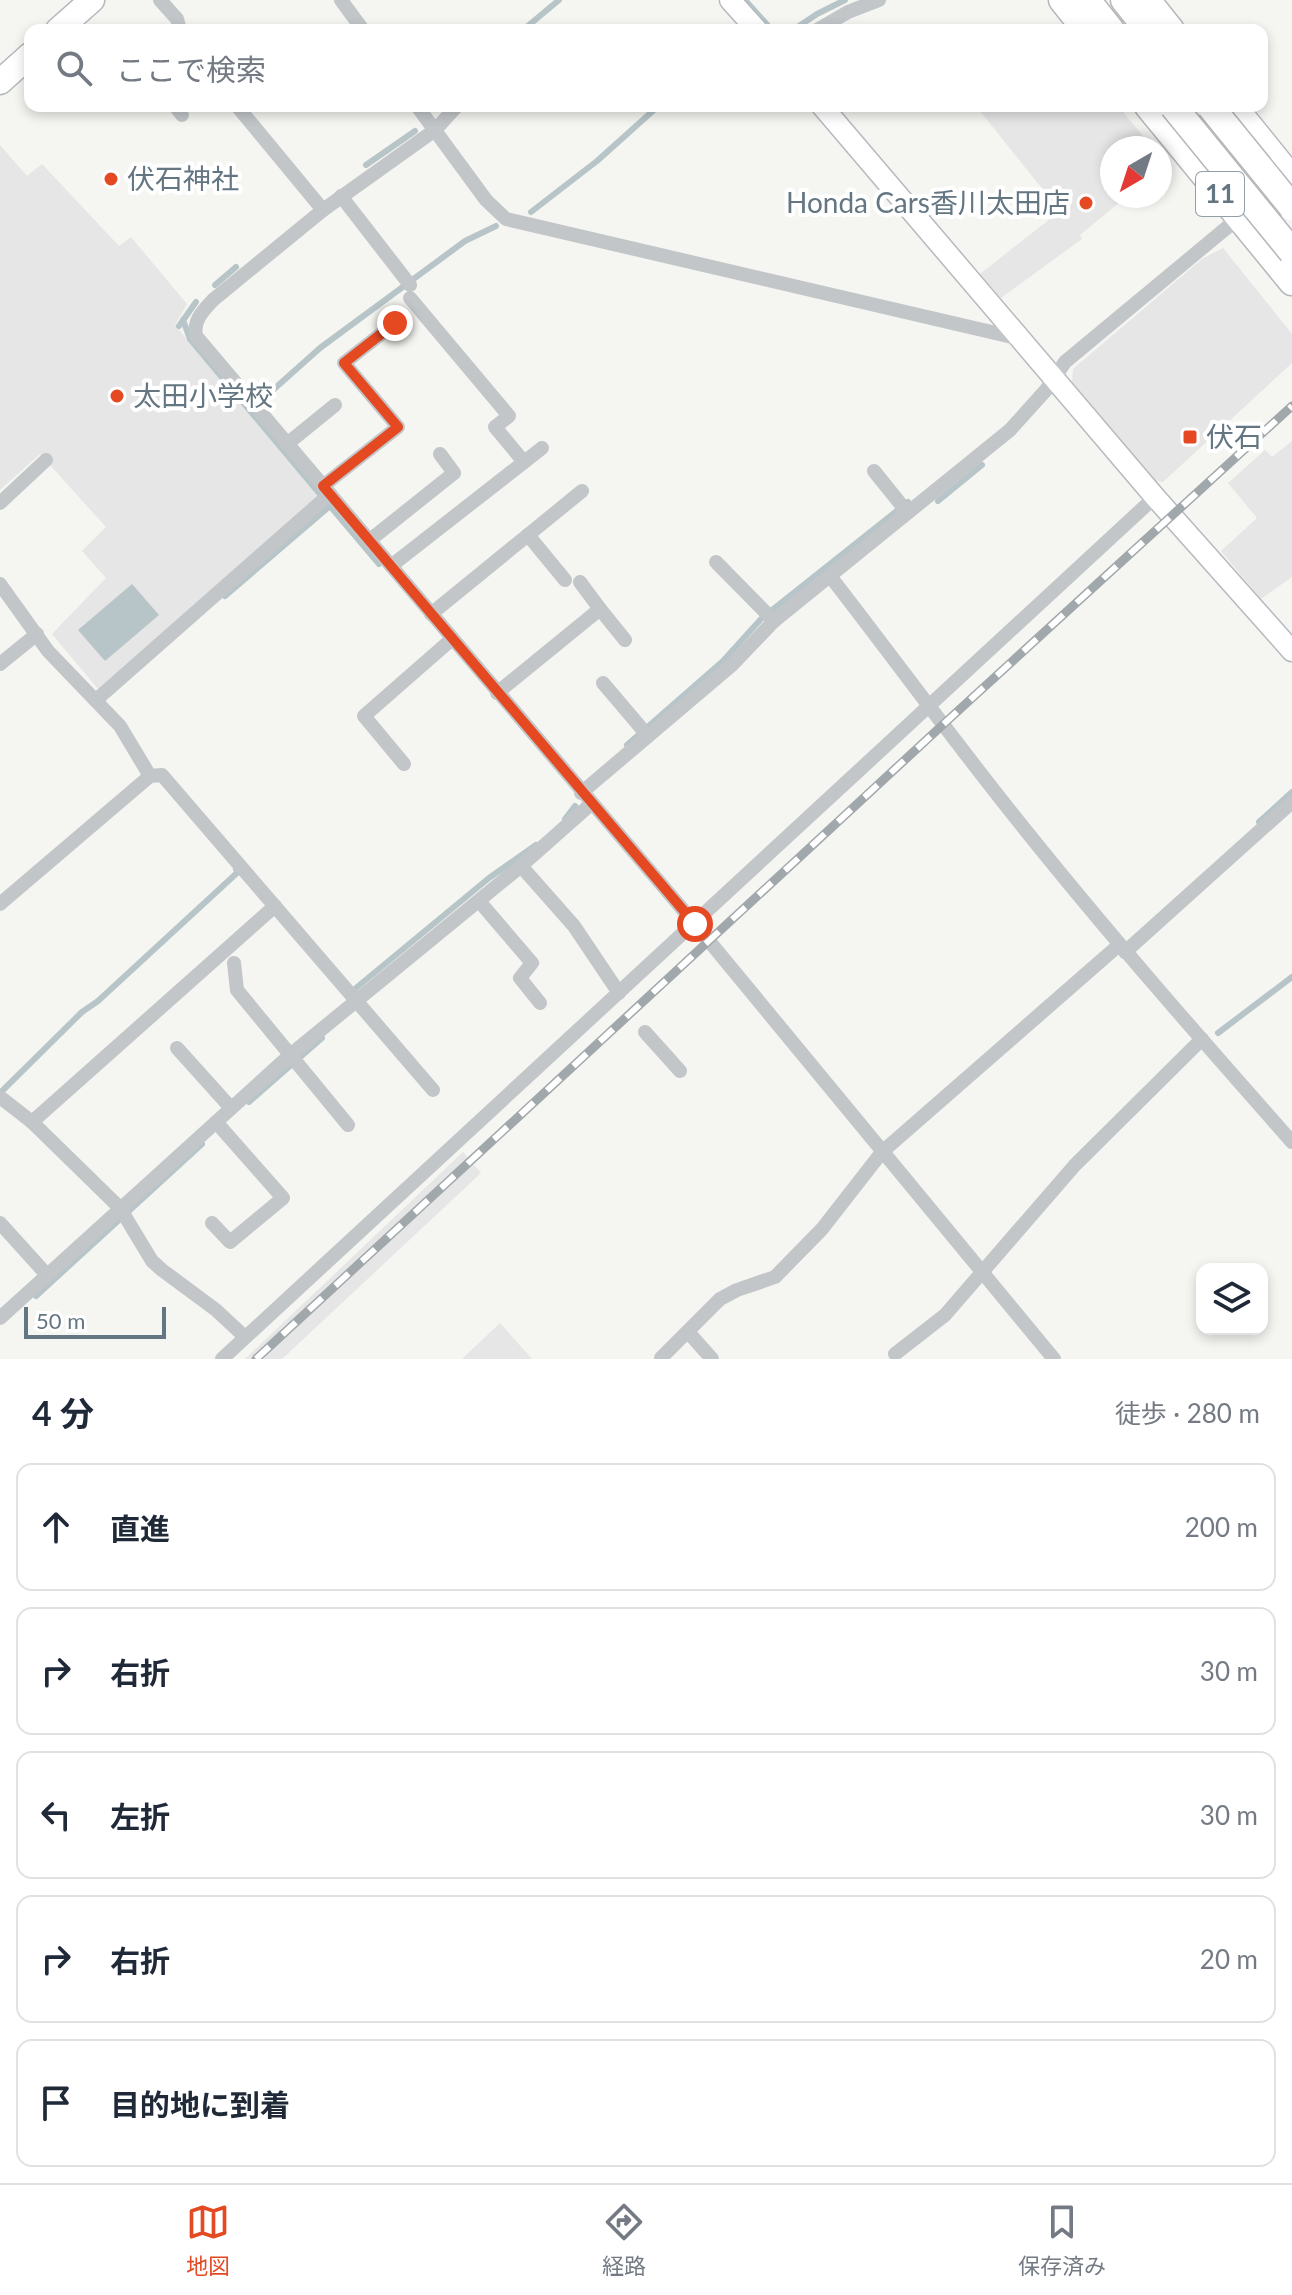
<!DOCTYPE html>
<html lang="ja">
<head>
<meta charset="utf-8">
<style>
  :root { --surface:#fff; --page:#f2f2f3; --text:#1f2937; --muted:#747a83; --line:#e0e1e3; --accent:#e44922 }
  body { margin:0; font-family:Lato,"Noto Sans JP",sans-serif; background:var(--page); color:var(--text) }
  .controls { position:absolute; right:24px; bottom:24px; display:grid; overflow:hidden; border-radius:16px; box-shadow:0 4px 12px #0003 }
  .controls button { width:72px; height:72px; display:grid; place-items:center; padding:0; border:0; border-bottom:2px solid var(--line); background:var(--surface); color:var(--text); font:40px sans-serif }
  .compass { position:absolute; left:1100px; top:136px; width:72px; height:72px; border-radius:50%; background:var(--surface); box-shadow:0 4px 12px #0003; rotate:219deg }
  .scale { position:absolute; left:24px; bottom:20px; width:142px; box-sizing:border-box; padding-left:8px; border:4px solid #647682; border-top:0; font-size:22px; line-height:28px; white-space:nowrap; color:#647682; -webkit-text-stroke:6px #fff; paint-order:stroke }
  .stop { position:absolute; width:24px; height:24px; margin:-18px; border:6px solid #e44922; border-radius:50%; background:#fff }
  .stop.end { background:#e44922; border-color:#fff; box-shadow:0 2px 8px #0008 }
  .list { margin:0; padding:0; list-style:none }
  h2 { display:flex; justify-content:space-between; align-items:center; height:104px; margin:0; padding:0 32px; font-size:34px }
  h2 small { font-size:26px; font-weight:400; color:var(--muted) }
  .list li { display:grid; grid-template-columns:52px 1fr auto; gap:24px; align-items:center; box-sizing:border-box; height:128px; margin:0 16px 16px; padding:0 16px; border:2px solid var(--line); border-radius:16px }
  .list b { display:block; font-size:30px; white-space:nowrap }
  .list em { font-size:26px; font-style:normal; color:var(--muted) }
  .icon { flex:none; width:44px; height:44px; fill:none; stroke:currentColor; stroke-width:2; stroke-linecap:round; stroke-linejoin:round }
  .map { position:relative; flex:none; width:1292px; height:1359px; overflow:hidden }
  .search { position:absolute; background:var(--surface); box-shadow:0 4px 12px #0003; left:24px; right:24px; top:24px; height:88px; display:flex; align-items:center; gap:20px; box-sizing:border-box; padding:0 28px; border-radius:16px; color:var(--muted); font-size:30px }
  .sheet { height:824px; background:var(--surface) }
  nav { display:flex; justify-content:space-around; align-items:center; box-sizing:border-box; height:112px; border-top:2px solid var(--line); background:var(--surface); font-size:22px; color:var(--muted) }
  nav a { display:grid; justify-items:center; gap:4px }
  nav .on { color:var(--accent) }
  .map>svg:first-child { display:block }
  .built { fill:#e5e6e5 }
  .water { fill:#b7c5c8 }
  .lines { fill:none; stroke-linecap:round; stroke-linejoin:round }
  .stream { stroke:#b7c5c8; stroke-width:6 }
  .secondary-casing { stroke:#b4babe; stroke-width:23 }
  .primary-casing { stroke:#b3b8bb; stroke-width:27 }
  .highway-casing { stroke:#b5b8bb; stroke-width:29 }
  .street { stroke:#c2c6c9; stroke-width:14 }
  .secondary { stroke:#fff; stroke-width:20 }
  .primary { stroke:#fff; stroke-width:24 }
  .highway { stroke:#fff; stroke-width:26 }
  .rail-casing { stroke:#a1a8ac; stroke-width:9 }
  .rail { stroke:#fff; stroke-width:6; stroke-dasharray:18; stroke-linecap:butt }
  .highway-bridge-casing { stroke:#b5b8bb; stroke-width:29; stroke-linecap:butt }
  .highway-bridge { stroke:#fff; stroke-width:26 }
  .route { stroke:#e44922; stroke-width:10 }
  .poi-dot { fill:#e44922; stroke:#fff; stroke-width:3 }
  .labels { text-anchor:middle; stroke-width:8; stroke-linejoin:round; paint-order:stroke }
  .shield { fill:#fff; stroke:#929fa8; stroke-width:2 }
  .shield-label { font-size:26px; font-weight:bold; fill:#647682 }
  .poi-label { font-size:28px; fill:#647682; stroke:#fff; text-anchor:start }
</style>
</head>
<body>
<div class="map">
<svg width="1292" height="1359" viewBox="0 0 1292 1359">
  <rect width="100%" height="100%" fill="#f5f5f1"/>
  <g class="built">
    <path d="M976,106H1118L1153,148H1112V196H1127L1080,235L1082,239L1001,298L980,274L1060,211Z"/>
    <path d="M0,145L27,176L42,164L119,246L131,237L187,304L175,325L319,497L98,689L52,634L106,578L82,551L106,527L40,454L0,490Z"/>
    <path d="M1223,248L1292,334V363L1163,482L1156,481L1072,382L1073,369L1202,259Z"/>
    <path d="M1292,441V577L1261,599L1221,551L1257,518L1228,483L1265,450L1272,457Z"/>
    <path d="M463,1152L481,1173L282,1359H245Z"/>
    <path d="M500,1323L532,1359H462Z"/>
  </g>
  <path class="water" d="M132,584L159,615L105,661L78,630Z"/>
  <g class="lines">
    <g class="stream">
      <path d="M745,0L772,30"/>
      <path d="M523,30L559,0"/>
      <path d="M793,30L817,14L845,0"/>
      <path d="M366,165L415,131"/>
      <path d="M531,212L597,161L655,109"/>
      <path d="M215,285L236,267"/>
      <path d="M183,320L190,339L330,506L225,596"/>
      <path d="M179,326L196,302"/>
      <path d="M264,398L320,348L465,241L496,226"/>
      <path d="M938,501L982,465"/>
      <path d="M330,506L379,564"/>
      <path d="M627,745L723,661L761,619L908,502"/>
      <path d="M565,819L575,806"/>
      <path d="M1259,822L1292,792"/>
      <path d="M356,988L489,878L536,845"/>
      <path d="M1218,1033L1292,977"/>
      <path d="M0,1093L82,1012L98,1001L238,872L236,869"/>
      <path d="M249,1102L322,1038"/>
      <path d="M36,1296L202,1144"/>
    </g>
    <g class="secondary-casing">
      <g id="secondary">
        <path d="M730,0L757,30"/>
        <path d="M822,106L1155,497L1292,651"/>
      </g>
    </g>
    <g class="primary-casing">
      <g id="primary">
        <path d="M58,30L92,0"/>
        <path d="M0,82L30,55"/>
      </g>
    </g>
    <g class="highway-casing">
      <g id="highway">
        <path d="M1062,0L1086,30"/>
        <path d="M1087,0L1111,30"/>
        <path d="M1124,0L1148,30"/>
        <path d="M1147,0L1171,30"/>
        <path d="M1148,106L1292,282"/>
        <path d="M1233,106L1292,179"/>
      </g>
    </g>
    <g class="street">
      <path d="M160,0L177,19L180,30"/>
      <path d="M341,0L363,30"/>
      <path d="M817,30L848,12L879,0"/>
      <path d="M175,106L182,115"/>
      <path d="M237,106L323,210"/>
      <path d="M417,106L486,200L506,219L1021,339"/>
      <path d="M457,106L435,130L323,210L213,300C203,311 193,320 196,336L695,924L1054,1359"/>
      <path d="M341,196L410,285"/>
      <path d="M410,298L509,416L495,427L524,462"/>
      <path d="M287,444L335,405"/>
      <path d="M874,471L907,512"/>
      <path d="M323,486L398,427L344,363L395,323"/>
      <path d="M0,503L46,460"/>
      <path d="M528,535L565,580"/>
      <path d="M370,540L454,473L440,454"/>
      <path d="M716,562L774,621"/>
      <path d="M391,566L542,448"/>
      <path d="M830,576C896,661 959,748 1027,832C1112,938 1202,1040 1292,1142"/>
      <path d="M580,582L600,609"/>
      <path d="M0,584L48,651L120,726L150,776L0,904"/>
      <path d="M431,614L582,491"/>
      <path d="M0,664L37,634"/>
      <path d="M603,683L648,736"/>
      <path d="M497,693L600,609L625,640"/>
      <path d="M96,700L330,494"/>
      <path d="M404,764L364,716L452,639"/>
      <path d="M150,776L162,775L433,1090"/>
      <path d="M581,793L732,665L774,621L1010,430L1046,390L1065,362L1242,215"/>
      <path d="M521,866L574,926L619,993"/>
      <path d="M479,901L532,963L520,978L540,1003"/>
      <path d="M1125,952L1292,802"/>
      <path d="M234,963L237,990L348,1125"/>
      <path d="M645,1032L680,1071"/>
      <path d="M177,1048L231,1108"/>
      <path d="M0,1097L32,1122L120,1208L152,1261L162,1270L216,1310L245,1337"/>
      <path d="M32,1122L275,906"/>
      <path d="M0,1223L47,1275"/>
      <path d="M212,1223L230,1242L283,1198L216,1122"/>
      <path d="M0,1318L289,1056L521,866L591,804"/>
      <path d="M689,1333L712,1359"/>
      <path d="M895,1354L945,1315L1075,1165L1202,1039"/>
      <path d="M661,1358L720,1299L737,1290L775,1277L822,1229L882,1152L1119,945"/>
      <path d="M222,1359L1155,497"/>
    </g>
    <use href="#secondary" class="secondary"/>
    <use href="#primary" class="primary"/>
    <use href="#highway" class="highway"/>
    <g class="rail-casing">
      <path id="rail" d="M256,1359L948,720L1292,406"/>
    </g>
    <use href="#rail" class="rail"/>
    <g class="highway-bridge-casing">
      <g id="highway-bridge">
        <path d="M1173,106L1292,252"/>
        <path d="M1210,106L1292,207"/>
      </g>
    </g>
    <use href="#highway-bridge" class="highway-bridge"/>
  </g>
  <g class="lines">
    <path class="route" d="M395,323L344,363L398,427L323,486L695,924"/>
  </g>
  <g class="poi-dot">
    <circle cx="111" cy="179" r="8"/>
    <circle cx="1086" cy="203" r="8"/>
    <circle cx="117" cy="396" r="8"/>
    <rect x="1182" y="429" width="16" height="16" rx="4"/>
  </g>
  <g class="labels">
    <rect class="shield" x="1196" y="172" width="48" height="44" rx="6"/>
    <g class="shield-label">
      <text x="1220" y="203">11</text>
    </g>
    <g class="poi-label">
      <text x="127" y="189">伏石神社</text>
      <text x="1070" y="213" text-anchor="end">Honda Cars香川太田店</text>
      <text x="133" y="406">太田小学校</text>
      <text x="1206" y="447">伏石</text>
    </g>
  </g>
</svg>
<div class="controls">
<button><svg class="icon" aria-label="layers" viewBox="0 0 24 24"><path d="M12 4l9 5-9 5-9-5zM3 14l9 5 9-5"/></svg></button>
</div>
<svg class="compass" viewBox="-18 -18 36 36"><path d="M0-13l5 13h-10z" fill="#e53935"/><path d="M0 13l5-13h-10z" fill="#747a83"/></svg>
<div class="scale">50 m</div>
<div class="stop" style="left:695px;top:924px"></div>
<div class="stop end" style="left:395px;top:323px"></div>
<div class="search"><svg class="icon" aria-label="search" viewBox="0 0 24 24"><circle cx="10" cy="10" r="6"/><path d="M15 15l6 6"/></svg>ここで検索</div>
</div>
<section class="sheet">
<h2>4 分<small>徒歩 · 280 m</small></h2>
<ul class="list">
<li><svg class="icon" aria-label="ahead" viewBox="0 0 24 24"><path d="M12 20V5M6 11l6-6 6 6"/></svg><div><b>直進</b></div><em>200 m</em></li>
<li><svg class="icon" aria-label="right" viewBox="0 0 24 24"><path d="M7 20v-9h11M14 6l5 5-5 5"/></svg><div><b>右折</b></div><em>30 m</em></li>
<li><svg class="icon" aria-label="left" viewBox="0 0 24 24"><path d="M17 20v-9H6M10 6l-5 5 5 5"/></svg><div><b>左折</b></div><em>30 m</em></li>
<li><svg class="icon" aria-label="right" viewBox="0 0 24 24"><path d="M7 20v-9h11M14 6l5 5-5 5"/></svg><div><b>右折</b></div><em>20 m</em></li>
<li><svg class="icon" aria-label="arrive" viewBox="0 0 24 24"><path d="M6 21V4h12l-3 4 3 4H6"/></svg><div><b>目的地に到着</b></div></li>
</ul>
</section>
<nav>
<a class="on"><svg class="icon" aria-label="map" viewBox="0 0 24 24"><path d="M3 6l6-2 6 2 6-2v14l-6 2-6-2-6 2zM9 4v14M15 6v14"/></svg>地図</a>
<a><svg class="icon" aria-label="directions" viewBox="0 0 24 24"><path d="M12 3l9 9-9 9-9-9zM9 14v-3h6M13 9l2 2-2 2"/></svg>経路</a>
<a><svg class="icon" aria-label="saved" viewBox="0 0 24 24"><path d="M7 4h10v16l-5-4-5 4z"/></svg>保存済み</a>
</nav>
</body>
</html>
